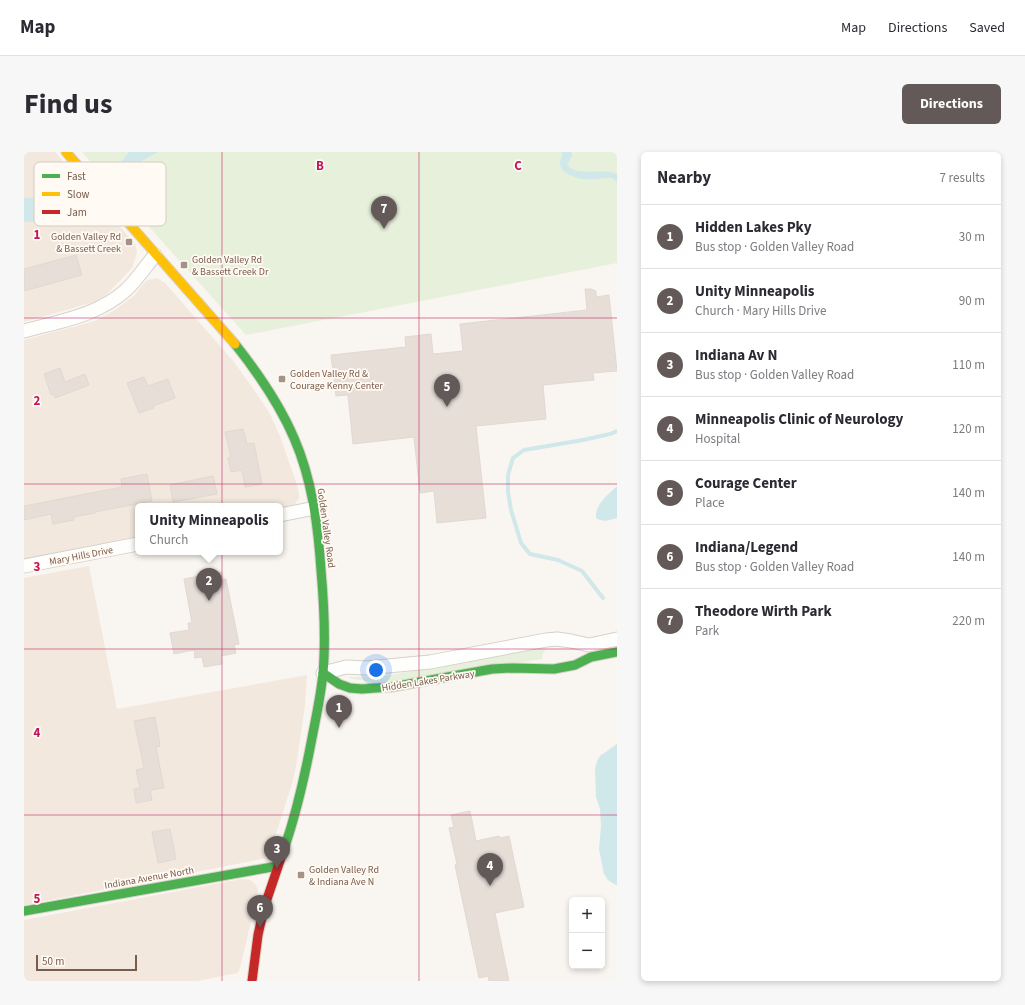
<!DOCTYPE html>
<html lang="en">
<head>
<meta charset="utf-8">
<style>
  :root { --surface:#fff; --page:#f7f7f7; --text:#2b2b33; --muted:#7c7c81; --line:#e1e1e2; --accent:#625958 }
  body { margin:0; font-family:"Source Sans 3",sans-serif; background:var(--page); color:var(--text) }
  .controls { position:absolute; right:12px; bottom:12px; display:grid; overflow:hidden; border-radius:6px; box-shadow:0 2px 6px #0003 }
  .controls button { width:36px; height:36px; display:grid; place-items:center; padding:0; border:0; border-bottom:1px solid var(--line); background:var(--surface); color:var(--text); font:20px sans-serif }
  .scale { position:absolute; left:12px; bottom:10px; width:101px; box-sizing:border-box; padding-left:4px; border:2px solid #7a5c4d; border-top:0; font-size:11px; line-height:14px; white-space:nowrap; color:#7a5c4d; -webkit-text-stroke:3px #fffaf3; paint-order:stroke }
  .you { position:absolute; left:352px; top:518px; width:14px; height:14px; margin:-10px; border:3px solid #fff; border-radius:50%; background:#1a73e8; box-shadow:0 0 0 6px #1a73e833 }
  .badge { display:grid; place-items:center; width:26px; height:26px; border-radius:50%; background:var(--accent); color:#fff; font-size:13px; font-weight:700 }
  .pin { position:absolute; translate:-50% -33px; filter:drop-shadow(0 1px 2px #0008) }
  .pin::after { content:''; position:absolute; top:21px; width:14px; height:12px; background:inherit; clip-path:polygon(0 0,100% 0,50% 100%) }
  .popup { position:absolute; left:111px; top:351px; width:148px; height:52px; box-sizing:border-box; display:grid; place-content:center; border-radius:6px; background:var(--surface); filter:drop-shadow(0 1px 3px #0005); font-size:13px; white-space:nowrap; color:var(--muted) }
  .popup b { font-size:15px; color:var(--text) }
  .popup::after { content:''; position:absolute; left:50%; top:100%; margin-left:-8px; border:8px solid transparent; border-top-color:var(--surface) }
  .list { margin:0; padding:0; list-style:none }
  h2 { display:flex; justify-content:space-between; align-items:center; height:52px; margin:0; padding:0 16px; font-size:17px }
  h2 small { font-size:13px; font-weight:400; color:var(--muted) }
  .list li { display:grid; grid-template-columns:26px 1fr auto; gap:12px; align-items:center; box-sizing:border-box; height:64px; padding:0 16px; border-top:1px solid var(--line) }
  .list b { display:block; font-size:15px; white-space:nowrap }
  .list p { margin:0; font-size:13px; white-space:nowrap; color:var(--muted) }
  .list em { font-size:13px; font-style:normal; color:var(--muted) }
  .map { position:relative; flex:none; width:593px; height:829px; overflow:hidden; border-radius:6px }
  header { display:flex; align-items:center; gap:24px; box-sizing:border-box; height:56px; padding:0 20px; background:var(--surface); border-bottom:1px solid var(--line) }
  header strong { font-size:19px }
  nav { display:flex; gap:22px; margin-inline-start:auto; font-size:14px }
  .intro { display:flex; align-items:center; justify-content:space-between; box-sizing:border-box; height:96px; padding:0 24px }
  h1 { margin:0; font-size:28px }
  .button { padding:10px 18px; border-radius:6px; background:var(--accent); color:#fff; font-size:14px; font-weight:700 }
  main { display:flex; gap:24px; padding:0 24px }
  aside { flex:1; background:var(--surface); border-radius:6px; box-shadow:0 2px 6px #0003 }
  .map>svg:first-child { display:block }
  .residential { fill:#f2e8de }
  .green { fill:#e7f0db }
  .water { fill:#d0e8ea }
  .lines { fill:none; stroke-linecap:round; stroke-linejoin:round }
  .stream { stroke:#d0e8ea; stroke-width:4 }
  .river { stroke:#d0e8ea; stroke-width:24 }
  .building { fill:#e6ded7; stroke:#e2d8d2 }
  .street-casing { stroke:#d7d1cb; stroke-width:15 }
  .fast-casing { stroke:#d9d2cb; stroke-width:11 }
  .slow-casing { stroke:#d9d2cb; stroke-width:11 }
  .jam-casing { stroke:#d9d2cb; stroke-width:11 }
  .street { stroke:#fefefd; stroke-width:13 }
  .fast { stroke:#4caf50; stroke-width:9 }
  .slow { stroke:#ffc107; stroke-width:9 }
  .jam { stroke:#c62828; stroke-width:9 }
  .grid { fill:none; stroke:#c2185b; stroke-width:1; stroke-opacity:0.55 }
  .poi-dot { fill:#a69286; stroke:#fffaf3; stroke-width:1.5 }
  .labels { text-anchor:middle; stroke-width:3.5; stroke-linejoin:round; paint-order:stroke }
  .poi-label { font-size:10px; fill:#7a5c4d; stroke:#fffaf3; text-anchor:start }
  .street-label { font-size:10px; fill:#7a5c4d; stroke:#fffaf3 }
  .key { fill:#fffaf3; stroke:#d7cbc1; stroke-width:1 }
  .key-label { font-size:11px; fill:#7a5c4d }
  .grid-label { font-size:13px; text-anchor:middle; font-weight:bold; fill:#c2185b; stroke:#fffaf3; stroke-width:3.5; stroke-linejoin:round; paint-order:stroke }
</style>
</head>
<body>
<header>
<strong>Map</strong>
<nav><a>Map</a><a>Directions</a><a>Saved</a></nav>
</header>
<div class="intro"><h1>Find us</h1><a class="button">Directions</a></div>
<main>
<div class="map">
<svg width="593" height="829" viewBox="0 0 593 829">
  <rect width="100%" height="100%" fill="#f9f5f0"/>
  <g class="residential">
    <path d="M0,0H31L111,92L113,100L108,116L86,139L76,148L63,152L0,170Z"/>
    <path d="M133,126L141,131L210,210L233,242L246,262L256,284L273,333L275,342V346L268,356L256,361V354H114V387L0,408V188L71,169L91,158L111,143L119,132L124,128Z"/>
    <path d="M65,414L93,557L283,523L281,553L272,615L268,632L247,697L240,706L233,708L0,753V426Z"/>
    <path d="M218,727L226,728L229,730L232,733L234,738L233,744L216,816L215,819L213,821L173,829H0V768Z"/>
  </g>
  <g class="green">
    <path d="M58,0H593V111L222,183Z"/>
    <path d="M522,494L518,504L519,507L361,532L324,526L327,525H351L361,524Z"/>
  </g>
  <g class="water">
    <path d="M105,0H134L109,14L103,20L95,13Z"/>
    <path d="M537,0H547L548,4L543,12C551,26 580,15 593,22V31L589,26C570,25 561,32 542,21C539,19 536,15 536,11C536,8 538,5 538,2Z"/>
    <path d="M593,334V366C585,368 580,371 572,366C571,352 584,343 593,334Z"/>
    <path d="M593,592V733L590,732L584,728L580,722L575,697L577,674L576,657L572,645L571,617L573,609L576,604Z"/>
  </g>
  <g class="lines">
    <path class="stream" d="M579,446L558,419L534,408L506,402L497,391L487,358L484,340V323L489,306L500,298L559,288L586,282L593,279"/>
    <path class="river" d="M0,58L14,57H50L53,56"/>
  </g>
  <g class="building">
    <path d="M52,103L58,123L0,139V117Z"/>
    <path d="M561,137H567L572,139V145L585,143L593,219L569,221L570,228L519,233L522,267L452,274L462,366L413,371L410,339L396,341L390,285L329,292L324,243L312,244L307,203L382,195L381,185L407,182L409,202L439,199L436,172L563,158Z"/>
    <path d="M36,216L41,230L61,222L65,233L31,246L30,242L27,243L20,222Z"/>
    <path d="M120,225L124,234L144,227L151,246L129,254L130,256L115,261L103,231Z"/>
    <path d="M219,277L223,292L230,291L238,332L221,335L218,318L207,320L204,306L207,305L201,280Z"/>
    <path d="M123,322L128,349L71,360V361L49,365L50,368L29,372L27,362L0,368V354L98,335L97,327Z"/>
    <path d="M189,324L193,342L149,350L146,333Z"/>
    <path d="M197,420L198,428L202,427L215,492L210,493L212,501L197,504L198,512L180,515L178,505L171,506L170,498L150,502L146,481L165,478L164,471H168L160,427Z"/>
    <path d="M131,565L136,594L132,595L140,636L126,638L128,648L112,651L110,637L116,636L112,618L120,616L110,569Z"/>
    <path d="M446,659L452,689L475,684L476,686L485,684L500,755L471,761L485,829H465L464,824L455,826L431,713L433,712L425,676L430,675L427,663Z"/>
    <path d="M146,677L152,707L134,711L128,680Z"/>
  </g>
  <g class="lines">
    <g class="street-casing">
      <g id="street">
        <path d="M0,179C36,169 73,164 102,138C112,129 122,114 131,103"/>
        <path d="M256,363L291,356"/>
        <path d="M0,414L114,392"/>
        <path d="M299,521L322,515L342,516L406,510L522,488L533,487L547,489L565,493L593,487"/>
      </g>
    </g>
    <g class="fast-casing">
      <g id="fast">
        <path d="M211,192C234,221 255,251 270,286C288,327 294,373 297,418C300,452 302,487 299,521C297,543 292,565 288,586C281,623 273,659 261,694"/>
        <path d="M299,521L315,532L326,536L338,537L351,536L368,535L468,517L488,516L530,517L551,513L567,505L593,500"/>
        <path d="M0,759L254,714"/>
      </g>
    </g>
    <g class="slow-casing">
      <path id="slow" d="M42,0L211,192"/>
    </g>
    <g class="jam-casing">
      <path id="jam" d="M228,829L234,783L240,756L261,694"/>
    </g>
    <use href="#street" class="street"/>
    <use href="#fast" class="fast"/>
    <use href="#slow" class="slow"/>
    <use href="#jam" class="jam"/>
  </g>
  <path class="grid" d="M198,0V829M395,0V829M0,166H593M0,332H593M0,497H593M0,663H593"/>
  <g class="poi-dot">
    <rect x="101" y="86" width="8" height="8" rx="2"/>
    <rect x="156" y="109" width="8" height="8" rx="2"/>
    <rect x="254" y="223" width="8" height="8" rx="2"/>
    <rect x="273" y="719" width="8" height="8" rx="2"/>
  </g>
  <g class="labels">
    <g class="poi-label">
      <text x="97" y="88" text-anchor="end">Golden Valley Rd<tspan x="97" dy="12">&amp; Bassett Creek</tspan></text>
      <text x="168" y="111">Golden Valley Rd<tspan x="168" dy="12">&amp; Bassett Creek Dr</tspan></text>
      <text x="266" y="225">Golden Valley Rd &amp;<tspan x="266" dy="12">Courage Kenny Center</tspan></text>
      <text x="285" y="721">Golden Valley Rd<tspan x="285" dy="12">&amp; Indiana Ave N</tspan></text>
    </g>
    <g class="street-label">
      <text transform="translate(303 376) rotate(82)" y="4">Golden Valley Road</text>
      <text transform="translate(57 403) rotate(-11)" y="4">Mary Hills Drive</text>
      <text transform="translate(404 528) rotate(-9)" y="4">Hidden Lakes Parkway</text>
      <text transform="translate(125 725) rotate(-10)" y="4">Indiana Avenue North</text>
    </g>
  </g>
  <rect x="10" y="10" width="132" height="64" rx="6" class="key"/>
  <rect x="18" y="22" width="18" height="4" fill="#4caf50"/>
  <rect x="18" y="40" width="18" height="4" fill="#ffc107"/>
  <rect x="18" y="58" width="18" height="4" fill="#c62828"/>
  <g class="key-label">
    <text x="43" y="28">Fast</text>
    <text x="43" y="46">Slow</text>
    <text x="43" y="64">Jam</text>
  </g>
  <g class="grid-label">
    <text x="296" y="18">B</text>
    <text x="494" y="18">C</text>
    <text x="13" y="87">1</text>
    <text x="13" y="253">2</text>
    <text x="13" y="419">3</text>
    <text x="13" y="585">4</text>
    <text x="13" y="751">5</text>
  </g>
</svg>
<div class="controls">
<button>+</button>
<button>−</button>
</div>
<div class="scale">50 m</div>
<div class="you"></div>
<div class="pin badge" style="left:315px;top:576px">1</div>
<div class="pin badge" style="left:185px;top:449px">2</div>
<div class="popup"><b>Unity Minneapolis</b>Church</div>
<div class="pin badge" style="left:253px;top:717px">3</div>
<div class="pin badge" style="left:466px;top:734px">4</div>
<div class="pin badge" style="left:423px;top:255px">5</div>
<div class="pin badge" style="left:236px;top:776px">6</div>
<div class="pin badge" style="left:360px;top:77px">7</div>
</div>
<aside>
<h2>Nearby<small>7 results</small></h2>
<ul class="list">
<li><span class="badge">1</span><div><b>Hidden Lakes Pky</b><p>Bus stop · Golden Valley Road</p></div><em>30 m</em></li>
<li><span class="badge">2</span><div><b>Unity Minneapolis</b><p>Church · Mary Hills Drive</p></div><em>90 m</em></li>
<li><span class="badge">3</span><div><b>Indiana Av N</b><p>Bus stop · Golden Valley Road</p></div><em>110 m</em></li>
<li><span class="badge">4</span><div><b>Minneapolis Clinic of Neurology</b><p>Hospital</p></div><em>120 m</em></li>
<li><span class="badge">5</span><div><b>Courage Center</b><p>Place</p></div><em>140 m</em></li>
<li><span class="badge">6</span><div><b>Indiana/Legend</b><p>Bus stop · Golden Valley Road</p></div><em>140 m</em></li>
<li><span class="badge">7</span><div><b>Theodore Wirth Park</b><p>Park</p></div><em>220 m</em></li>
</ul>
</aside>
</main>
</body>
</html>
